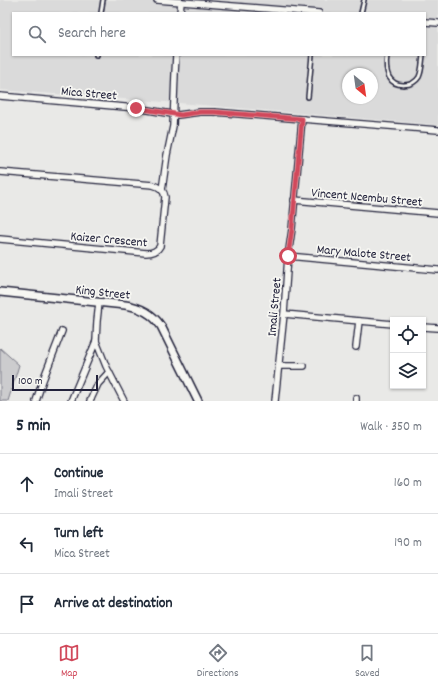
<!DOCTYPE html>
<html lang="en">
<head>
<meta charset="utf-8">
<style>
  :root { --surface:#fff; --page:#f2f2f3; --text:#1f2937; --muted:#747a83; --line:#e0e1e3; --accent:#d1495b }
  body { margin:0; font-family:Dekko,sans-serif; background:var(--page); color:var(--text) }
  .controls { position:absolute; right:12px; bottom:12px; display:grid; overflow:hidden; border-radius:0px; box-shadow:0 1px 3px #0004 }
  .controls button { width:36px; height:36px; display:grid; place-items:center; padding:0; border:0; border-bottom:1px solid var(--line); background:var(--surface); color:var(--text); font:20px sans-serif }
  .compass { position:absolute; left:342px; top:68px; width:36px; height:36px; border-radius:50%; background:var(--surface); box-shadow:0 1px 3px #0004; rotate:151deg }
  .scale { position:absolute; left:12px; bottom:10px; width:86px; box-sizing:border-box; padding-left:4px; border:2px solid #22223b; border-top:0; font-size:11px; line-height:14px; white-space:nowrap; color:#22223b; -webkit-text-stroke:3px #f6f6f2; paint-order:stroke }
  .stop { position:absolute; width:12px; height:12px; margin:-9px; border:3px solid #d1495b; border-radius:50%; background:#fff }
  .stop.end { background:#d1495b; border-color:#fff; box-shadow:0 1px 4px #0008 }
  .list { margin:0; padding:0; list-style:none }
  h2 { display:flex; justify-content:space-between; align-items:center; height:52px; margin:0; padding:0 16px; font-size:17px }
  h2 small { font-size:13px; font-weight:400; color:var(--muted) }
  .list li { display:grid; grid-template-columns:26px 1fr auto; gap:12px; align-items:center; box-sizing:border-box; height:60px; padding:0 16px; border-top:1px solid var(--line) }
  .list b { display:block; font-size:15px; white-space:nowrap }
  .list p { margin:0; font-size:13px; white-space:nowrap; color:var(--muted) }
  .list em { font-size:13px; font-style:normal; color:var(--muted) }
  .icon { flex:none; width:22px; height:22px; fill:none; stroke:currentColor; stroke-width:2; stroke-linecap:round; stroke-linejoin:round }
  .map { position:relative; flex:none; width:438px; height:401px; overflow:hidden }
  .search { position:absolute; background:var(--surface); box-shadow:0 1px 3px #0004; left:12px; right:12px; top:12px; height:44px; display:flex; align-items:center; gap:10px; box-sizing:border-box; padding:0 14px; border-radius:0px; color:var(--muted); font-size:15px }
  .sheet { height:232px; background:var(--surface) }
  nav { display:flex; justify-content:space-around; align-items:center; box-sizing:border-box; height:56px; border-top:1px solid var(--line); background:var(--surface); font-size:11px; color:var(--muted) }
  nav a { display:grid; justify-items:center; gap:2px }
  nav .on { color:var(--accent) }
  .map>svg:first-child { display:block }
  .built { fill:#dadada; fill-rule:evenodd }
  .green { fill:#ccccce; stroke:#777784 }
  .lines { fill:none; stroke-linecap:round; stroke-linejoin:round }
  .service-casing { stroke:#22223b; stroke-width:6 }
  .minor-casing { stroke:#22223b; stroke-width:8 }
  .tertiary-casing { stroke:#22223b; stroke-width:10 }
  .service { stroke:#f6f6f2; stroke-width:3 }
  .minor { stroke:#f6f6f2; stroke-width:5.5 }
  .tertiary { stroke:#f6f6f2; stroke-width:7 }
  .route { stroke:#d1495b; stroke-width:5 }
  .labels { text-anchor:middle; stroke-width:3.5; stroke-linejoin:round; paint-order:stroke }
  .street-label { font-size:13px; fill:#22223b; stroke:#f6f6f2 }
</style>
</head>
<body>
<div class="map">
<svg width="438" height="401" viewBox="0 0 438 401">
  <rect width="100%" height="100%" fill="#e9e9e7"/>
  <filter id="ink" filterUnits="userSpaceOnUse"><feTurbulence type="fractalNoise" baseFrequency=".025" numOctaves="2"/><feDisplacementMap in="SourceGraphic" scale="8" xChannelSelector="R" yChannelSelector="G"/><feConvolveMatrix kernelMatrix="1 2 1 2 8 2 1 2 1" color-interpolation-filters="sRGB"/></filter>
  <g filter="url(#ink)">
    <path class="built" d="M0,0H438V125L179,103L0,90ZM13,13H425V55H13ZM348,74H372V98H348Z"/>
    <path class="green" d="M0,348L19,365L8,401H0Z"/>
    <g class="lines">
      <g class="service-casing">
        <g id="service">
          <path d="M101,13L103,0"/>
          <path d="M361,13L364,0"/>
          <path d="M96,55H97"/>
          <path d="M387,55C386,62 386,71 389,77C395,88 413,87 419,77C422,71 422,62 423,55"/>
          <path d="M308,97L312,55"/>
        </g>
      </g>
      <g class="minor-casing">
        <g id="minor">
          <path d="M157,0L319,13"/>
          <path d="M180,13L181,2"/>
          <path d="M425,22L438,23"/>
          <path d="M0,96L136,108L178,115L200,112H214L438,130"/>
          <path d="M0,172L153,185C160,187 164,190 165,197L160,246C157,252 152,253 146,253L0,239"/>
          <path d="M162,190L167,155L173,126L175,74L176,55"/>
          <path d="M294,200L438,213"/>
          <path d="M288,256L438,270"/>
          <path d="M284,314L393,324"/>
          <path d="M423,327L438,328"/>
          <path d="M96,341L106,366L124,401"/>
          <path d="M356,347L359,321"/>
          <path d="M278,366H304"/>
          <path d="M36,401L43,380L62,331"/>
          <path d="M71,401L96,341L97,321L99,303"/>
          <path d="M90,401L98,384L109,372"/>
          <path d="M275,401L284,314L288,256L292,229L302,119H304"/>
          <path d="M356,401V398"/>
        </g>
      </g>
      <g class="tertiary-casing">
        <path id="tertiary" d="M0,292L125,305C140,307 152,313 161,326L198,401"/>
      </g>
      <use href="#service" class="service"/>
      <use href="#minor" class="minor"/>
      <use href="#tertiary" class="tertiary"/>
    </g>
  </g>
  <g class="lines" filter="url(#ink)">
    <path class="route" d="M136,108L181,115L200,112H214L302,119L292,229L288,256"/>
  </g>
  <g class="labels">
    <g class="street-label">
      <text transform="translate(89 92) rotate(5)" y="5">Mica Street</text>
      <text transform="translate(367 196) rotate(5)" y="5">Vincent Ncembu Street</text>
      <text transform="translate(109 238) rotate(5)" y="5">Kaizer Crescent</text>
      <text transform="translate(364 252) rotate(5)" y="5">Mary Malote Street</text>
      <text transform="translate(103 291) rotate(6)" y="5">King Street</text>
      <text transform="translate(273 307) rotate(-85)" y="5">Imali Street</text>
    </g>
  </g>
</svg>
<div class="controls">
<button><svg class="icon" aria-label="locate" viewBox="0 0 24 24"><circle cx="12" cy="12" r="6"/><path d="M12 2v4M12 18v4M2 12h4M18 12h4"/></svg></button>
<button><svg class="icon" aria-label="layers" viewBox="0 0 24 24"><path d="M12 4l9 5-9 5-9-5zM3 14l9 5 9-5"/></svg></button>
</div>
<svg class="compass" viewBox="-18 -18 36 36"><path d="M0-13l5 13h-10z" fill="#e53935"/><path d="M0 13l5-13h-10z" fill="#747a83"/></svg>
<div class="scale">100 m</div>
<div class="stop" style="left:288px;top:256px"></div>
<div class="stop end" style="left:136px;top:108px"></div>
<div class="search"><svg class="icon" aria-label="search" viewBox="0 0 24 24"><circle cx="10" cy="10" r="6"/><path d="M15 15l6 6"/></svg>Search here</div>
</div>
<section class="sheet">
<h2>5 min<small>Walk · 350 m</small></h2>
<ul class="list">
<li><svg class="icon" aria-label="ahead" viewBox="0 0 24 24"><path d="M12 20V5M6 11l6-6 6 6"/></svg><div><b>Continue</b><p>Imali Street</p></div><em>160 m</em></li>
<li><svg class="icon" aria-label="left" viewBox="0 0 24 24"><path d="M17 20v-9H6M10 6l-5 5 5 5"/></svg><div><b>Turn left</b><p>Mica Street</p></div><em>190 m</em></li>
<li><svg class="icon" aria-label="arrive" viewBox="0 0 24 24"><path d="M6 21V4h12l-3 4 3 4H6"/></svg><div><b>Arrive at destination</b></div></li>
</ul>
</section>
<nav>
<a class="on"><svg class="icon" aria-label="map" viewBox="0 0 24 24"><path d="M3 6l6-2 6 2 6-2v14l-6 2-6-2-6 2zM9 4v14M15 6v14"/></svg>Map</a>
<a><svg class="icon" aria-label="directions" viewBox="0 0 24 24"><path d="M12 3l9 9-9 9-9-9zM9 14v-3h6M13 9l2 2-2 2"/></svg>Directions</a>
<a><svg class="icon" aria-label="saved" viewBox="0 0 24 24"><path d="M7 4h10v16l-5-4-5 4z"/></svg>Saved</a>
</nav>
</body>
</html>
